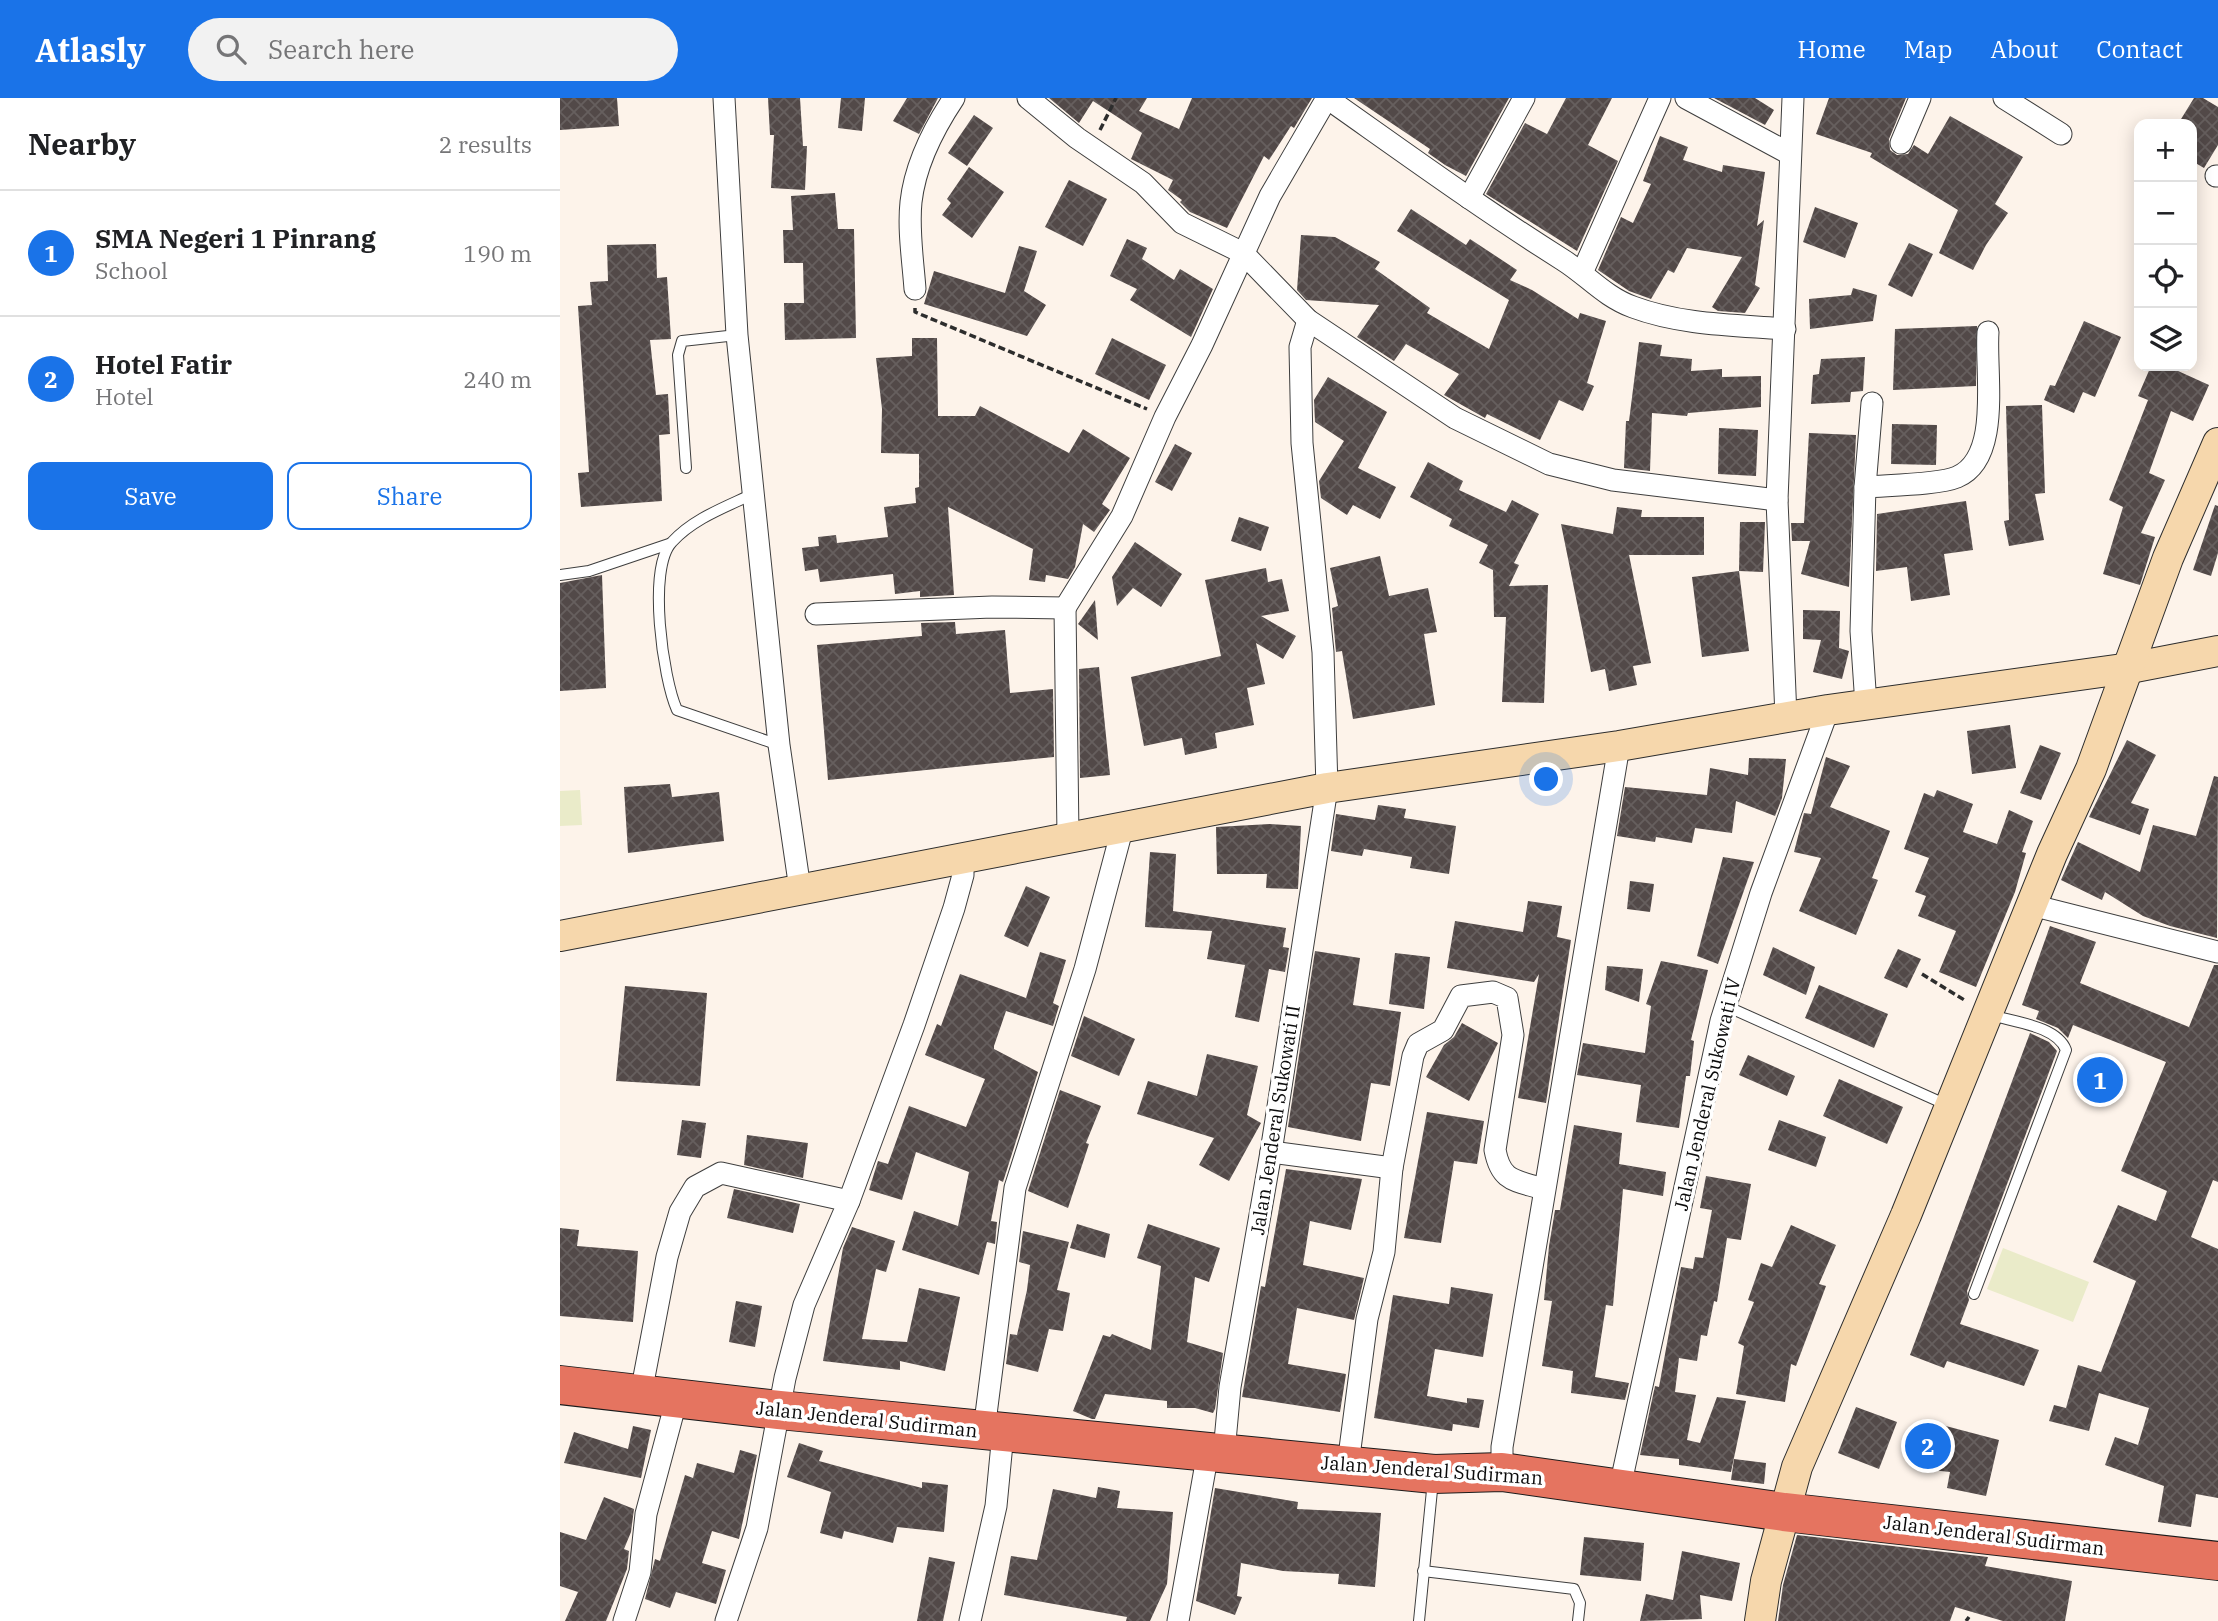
<!DOCTYPE html>
<html lang="en">
<head>
<meta charset="utf-8">
<style>
  :root { --surface:#fff; --page:#f2f2f2; --text:#202124; --muted:#757577; --line:#e0e0e0; --accent:#1a73e8 }
  body { margin:0; font-family:"IBM Plex Serif",serif; background:var(--page); color:var(--text) }
  .controls { position:absolute; right:21px; top:21px; display:grid; overflow:hidden; border-radius:14px; box-shadow:0 4px 18px #0003 }
  .controls button { width:63px; height:63px; display:grid; place-items:center; padding:0; border:0; border-bottom:2px solid var(--line); background:var(--surface); color:var(--text); font:35px sans-serif }
  .you { position:absolute; left:987px; top:682px; width:24px; height:24px; margin:-18px; border:5px solid #fff; border-radius:50%; background:#1a73e8; box-shadow:0 0 0 10px #1a73e833 }
  .badge { display:grid; place-items:center; width:46px; height:46px; border-radius:50%; background:var(--accent); color:#fff; font-size:23px; font-weight:700 }
  .pin { position:absolute; translate:-50% -50%; border:4px solid #fff; box-shadow:0 2px 7px #0006 }
  .list { margin:0; padding:0; list-style:none }
  h2 { display:flex; justify-content:space-between; align-items:center; height:91px; margin:0; padding:0 28px; font-size:30px }
  h2 small { font-size:23px; font-weight:400; color:var(--muted) }
  .list li { display:grid; grid-template-columns:46px 1fr auto; gap:21px; align-items:center; box-sizing:border-box; height:126px; padding:0 28px; border-top:2px solid var(--line) }
  .list b { display:block; font-size:26px; white-space:nowrap }
  .list p { margin:0; font-size:23px; white-space:nowrap; color:var(--muted) }
  .list em { font-size:23px; font-style:normal; color:var(--muted) }
  .actions { display:flex; gap:14px; padding:21px 28px }
  .actions a { flex:1; padding:16px 0; border:2px solid var(--accent); border-radius:14px; text-align:center; font-size:24px; color:var(--accent) }
  .actions .main { background:var(--accent); color:#fff }
  .icon { flex:none; width:38px; height:38px; fill:none; stroke:currentColor; stroke-width:2; stroke-linecap:round; stroke-linejoin:round }
  .map { position:relative; flex:none; width:1658px; height:1523px; overflow:hidden }
  header { display:flex; align-items:center; gap:42px; box-sizing:border-box; height:98px; padding:0 35px; background:var(--accent); color:#fff }
  header strong { font-size:33px }
  nav { display:flex; gap:38px; margin-inline-start:auto; font-size:24px }
  .search { width:490px; height:63px; background:var(--page); display:flex; align-items:center; gap:18px; box-sizing:border-box; padding:0 24px; border-radius:38px; color:var(--muted); font-size:26px }
  main { display:flex }
  aside { flex:1; background:var(--surface) }
  .map>svg:first-child { display:block }
  .pitch { fill:#eaebc9 }
  .building { fill:url(#building-cross-hatch) }
  .lines { fill:none; stroke-linecap:round; stroke-linejoin:round }
  .lane-casing { stroke:#3e3e3e; stroke-width:12 }
  .street-casing { stroke:#3e3e3e; stroke-width:23 }
  .secondary-casing { stroke:#2d2d2d; stroke-width:32 }
  .highway-casing { stroke:#1c1c1c; stroke-width:40 }
  .path { stroke:#2d2d2d; stroke-width:3.5; stroke-dasharray:7 3.5; stroke-linecap:butt }
  .lane { stroke:#fff; stroke-width:10 }
  .street { stroke:#fff; stroke-width:21 }
  .secondary { stroke:#f6d7ac; stroke-width:30 }
  .highway { stroke:#e57460; stroke-width:38 }
  .labels { text-anchor:middle; stroke-width:7; stroke-linejoin:round; paint-order:stroke }
  .street-label { font-size:19px; fill:#0b0b0b; stroke:#fff }
</style>
</head>
<body>
<header>
<strong>Atlasly</strong>
<div class="search"><svg class="icon" aria-label="search" viewBox="0 0 24 24"><circle cx="10" cy="10" r="6"/><path d="M15 15l6 6"/></svg>Search here</div>
<nav><a>Home</a><a>Map</a><a>About</a><a>Contact</a></nav>
</header>
<main>
<aside>
<h2>Nearby<small>2 results</small></h2>
<ul class="list">
<li><span class="badge">1</span><div><b>SMA Negeri 1 Pinrang</b><p>School</p></div><em>190 m</em></li>
<li><span class="badge">2</span><div><b>Hotel Fatir</b><p>Hotel</p></div><em>240 m</em></li>
</ul>
<div class="actions"><a class="main">Save</a><a>Share</a></div>
</aside>
<div class="map">
<svg width="1658" height="1523" viewBox="0 0 1658 1523">
  <defs>
    <pattern id="building-cross-hatch" width="8" height="8" patternUnits="userSpaceOnUse" patternTransform="scale(1.75)"><rect width="8" height="8" fill="#524948"/><path d="M0 0l8 8M0 8l8-8" fill="none" stroke="#665f5e"/></pattern>
  </defs>
  <rect width="100%" height="100%" fill="#fdf3ea"/>
  <g class="pitch">
    <path d="M20,692L22,727L0,728V693Z"/>
    <path d="M1443,1150L1529,1184L1513,1224L1427,1191Z"/>
  </g>
  <g class="building">
    <path d="M0,0H57L59,28L0,32Z"/>
    <path d="M208,0H240L243,48H247L245,92L211,90L214,37H210Z"/>
    <path d="M281,0H305L302,33L278,30Z"/>
    <path d="M347,0H378L359,36L333,23Z"/>
    <path d="M489,0H587L579,13L619,31L632,0H752L734,30L731,28L709,62L704,58L667,130L630,114L620,104L622,102L608,92L613,82L571,61L582,35L533,3L519,25Z"/>
    <path d="M794,0H949L906,78L885,67L868,55L870,51Z"/>
    <path d="M1006,0H1052L1028,47L1058,63L1017,153L926,96L965,25L987,36Z"/>
    <path d="M1154,0H1195L1214,12L1205,27Z"/>
    <path d="M1269,0H1346L1329,41L1330,52L1337,57L1348,56L1354,47L1368,56L1390,18L1463,59L1435,106L1448,115L1426,147L1413,172L1379,155L1398,112L1310,59L1312,55L1256,36Z"/>
    <path d="M1634,0H1643L1658,9V47L1644,70L1632,63V26H1618Z"/>
    <path d="M414,17L433,30L407,68L388,55Z"/>
    <path d="M1100,38L1128,49L1123,62L1162,74L1163,67L1205,74L1197,128L1204,122L1195,187L1200,190L1185,215L1158,213L1152,209L1182,159L1127,150L1114,175L1108,172L1091,201L1069,193L1038,172L1061,119L1073,125L1091,86L1083,83Z"/>
    <path d="M409,69L444,94L412,140L382,117L391,105L387,101Z"/>
    <path d="M509,82L547,101L523,148L485,129Z"/>
    <path d="M275,95L278,131H294L296,240L225,242L224,205H244L243,165H224L223,132H233L231,98Z"/>
    <path d="M1255,109L1298,125L1285,160L1243,144Z"/>
    <path d="M851,111L906,147L910,141L957,172L950,182L972,192L1018,221L1020,215L1046,223L1027,285L1034,288L1023,313L999,302L980,342L927,316L925,320L884,297L899,276L846,246L834,263L797,239L819,207L746,202L737,192L741,137L775,139L820,164L815,171L870,210L867,215L929,251L949,202L837,133Z"/>
    <path d="M567,141L587,150L582,161L614,182L620,171L653,191L631,239L570,202L577,191L550,178Z"/>
    <path d="M1349,145L1373,156L1352,199L1328,187Z"/>
    <path d="M96,146L97,180L107,179L111,241L90,242L96,297L108,296L110,336L99,337L102,403L21,409L18,375L29,374L18,208L32,207L30,184L48,183L47,147Z"/>
    <path d="M459,148L477,153L464,193L486,207L467,238L364,206L374,173L445,195Z"/>
    <path d="M1293,190L1317,197L1313,223L1250,231L1249,201L1291,197Z"/>
    <path d="M1524,223L1561,239L1535,299L1523,294L1514,315L1484,302L1490,287L1495,288Z"/>
    <path d="M1417,228L1416,288L1333,292L1335,231Z"/>
    <path d="M352,240H377L378,318H415L420,308L509,355L523,331L570,360L542,406L550,412L534,434L523,426L515,469L508,481L486,477L485,484L469,482L473,451L388,409L394,497L360,499V493L335,496L333,476L260,484L258,471L245,473L242,450L259,448L258,439L276,437L277,445L328,439L324,409L356,405L355,390L359,389V356L321,355L322,311L316,260L352,258Z"/>
    <path d="M552,240L606,267L589,302L535,276Z"/>
    <path d="M1079,244L1102,247L1100,258L1132,261L1131,273L1162,271V279L1201,278V309L1128,315L1127,318L1092,315L1090,373L1064,370L1066,323H1069Z"/>
    <path d="M1305,259L1303,293L1291,294L1290,304L1251,306L1253,277L1259,276L1261,261Z"/>
    <path d="M1591,268H1607L1649,287L1633,323L1611,313L1589,375L1605,382L1581,435L1595,439L1580,487L1543,476L1563,409L1549,402L1588,302L1578,298Z"/>
    <path d="M768,279L827,314L798,370L836,389L820,421L793,407L787,417L761,400L759,383L784,343L755,324L754,302Z"/>
    <path d="M1482,307L1485,395L1475,396L1484,442L1449,448L1444,423L1449,422L1446,308Z"/>
    <path d="M1332,326L1377,327L1376,367L1331,366Z"/>
    <path d="M1159,330L1198,332L1196,378L1158,376Z"/>
    <path d="M1249,335L1296,337L1289,489L1241,476L1250,443H1232L1231,425H1244Z"/>
    <path d="M615,346L632,355L612,393L595,384Z"/>
    <path d="M868,364L903,383L899,392L946,414L952,402L979,416L954,465L959,467L949,488L988,487L984,605L942,604L946,519H934L933,472L919,465L928,447L889,428L892,421L850,399Z"/>
    <path d="M1406,403L1413,452L1384,456L1390,497L1351,503L1347,469L1316,473L1317,416Z"/>
    <path d="M1655,407L1658,408V455L1651,478L1633,472Z"/>
    <path d="M1057,409L1082,412L1081,419H1144V457H1069L1091,565L1073,568L1077,587L1049,593L1045,571L1031,574L1001,426L1053,436Z"/>
    <path d="M679,419L709,429L701,453L671,443Z"/>
    <path d="M1180,424H1205L1203,474L1179,473Z"/>
    <path d="M575,444L622,476L601,509L573,490L557,508L552,479Z"/>
    <path d="M820,458L829,498L868,490L877,534L864,536L875,607L793,621L782,553L776,554L772,510L778,508L770,470Z"/>
    <path d="M706,470L708,484L722,481L729,513L701,518L736,538L723,561L696,545L705,586L687,590L694,627L655,635L657,650L625,657L622,640L584,648L571,579L661,558L645,482Z"/>
    <path d="M1179,473L1189,553L1142,559L1132,479Z"/>
    <path d="M42,477L46,590L0,593V485Z"/>
    <path d="M535,502L538,542L518,526Z"/>
    <path d="M1243,512L1280,513L1279,550L1289,553L1282,581L1253,574L1261,542L1243,541Z"/>
    <path d="M395,524L396,536L445,532L450,595L493,591L494,659L268,682L257,547L362,538L361,525Z"/>
    <path d="M539,569L550,677L520,680L519,571Z"/>
    <path d="M1450,627L1456,670L1412,676L1407,633Z"/>
    <path d="M1567,642L1596,657L1571,705L1589,711L1580,737L1529,719Z"/>
    <path d="M1480,647L1501,655L1481,702L1460,695Z"/>
    <path d="M1266,659L1290,668L1270,709L1330,733L1312,780L1318,782L1296,837L1239,813L1261,760L1234,754L1244,715L1251,716Z"/>
    <path d="M1189,660L1226,661L1222,700L1215,718L1176,703L1172,735L1135,730L1132,745L1096,739L1095,744L1057,738L1065,689L1147,697L1150,670L1188,677Z"/>
    <path d="M1654,678L1658,679L1657,840L1610,828L1583,818L1545,794L1542,802L1501,782L1518,744L1580,774L1593,727L1636,738Z"/>
    <path d="M110,686L112,699L159,694L164,743L68,755L64,689Z"/>
    <path d="M1377,692L1413,706L1403,734L1437,746L1449,712L1473,723L1462,754L1466,755L1455,794L1416,889L1379,874L1396,833L1358,818L1366,798L1355,794L1369,760L1344,751L1364,695L1374,699Z"/>
    <path d="M818,707L846,711L844,720L896,728L889,776L850,770L852,759L804,751L802,758L771,753L776,716L815,722Z"/>
    <path d="M710,726L741,728L738,791L706,790L707,776H657L656,729Z"/>
    <path d="M590,754L616,756L613,813L726,830L723,849L729,850L725,874L709,871L699,924L675,919L685,867L647,861L652,833L585,829Z"/>
    <path d="M1163,759L1194,764L1158,866L1137,858Z"/>
    <path d="M1070,783L1094,786L1090,814L1067,811Z"/>
    <path d="M466,788L490,799L468,849L444,838Z"/>
    <path d="M968,803L1002,808L997,839L1011,842L986,1005L958,1000L979,876L974,884L887,870L895,823L963,834Z"/>
    <path d="M1490,828L1536,844L1520,885L1629,929L1654,867H1658V1084L1653,1082L1631,1139L1658,1151V1400L1636,1396L1631,1429L1598,1424L1604,1388L1545,1367L1555,1339L1578,1347L1589,1310L1539,1295L1529,1333L1489,1323L1494,1307L1506,1310L1518,1267L1541,1274L1576,1183L1533,1164L1558,1107L1596,1123L1607,1093L1561,1073L1606,964L1513,927L1508,940L1498,930L1476,921L1479,913L1462,907Z"/>
    <path d="M1213,849L1255,869L1246,897L1203,877Z"/>
    <path d="M1338,851L1361,861L1347,890L1324,880Z"/>
    <path d="M755,853L800,860L793,907L841,914L830,988L811,985L801,1043L728,1029Z"/>
    <path d="M480,854L506,862L493,905L499,908L493,928L446,913L434,948V951L478,974L443,1084L439,1082L431,1123L437,1124L435,1146L427,1144L419,1177L342,1152L354,1113L398,1128L409,1074L356,1054L342,1102L309,1092L318,1063L328,1066L349,1008L406,1029L425,981L365,957L377,926L381,928L400,876L466,900Z"/>
    <path d="M835,855L870,859L864,911L829,906Z"/>
    <path d="M1101,863L1148,872L1131,942L1134,943L1130,978H1126L1119,1030L1076,1024L1081,987L1017,977L1023,945L1085,955L1091,908L1086,906Z"/>
    <path d="M1047,868L1083,871L1079,904L1045,892Z"/>
    <path d="M1259,887L1328,916L1314,950L1245,920Z"/>
    <path d="M65,888L147,895L140,988L56,983Z"/>
    <path d="M524,918L575,941L559,978L511,958Z"/>
    <path d="M902,925L938,945L909,1003L866,979L884,947L894,939Z"/>
    <path d="M1470,935L1489,944L1497,953L1407,1193L1409,1202L1400,1226L1479,1252L1464,1288L1387,1263L1384,1270L1350,1257Z"/>
    <path d="M647,956L698,968L687,1017L701,1025L669,1083L639,1067L654,1040L577,1016L588,983L637,998Z"/>
    <path d="M1188,957L1235,978L1227,998L1179,977Z"/>
    <path d="M1279,981L1343,1009L1327,1046L1263,1018Z"/>
    <path d="M500,992L541,1008L526,1045L529,1046L508,1110L468,1093Z"/>
    <path d="M867,1014L924,1023L917,1066L894,1063L881,1145L844,1140Z"/>
    <path d="M122,1022L146,1025L141,1060L117,1057Z"/>
    <path d="M1219,1022L1266,1039L1256,1069L1208,1052Z"/>
    <path d="M1014,1027L1062,1035L1059,1066L1106,1074L1103,1098L1063,1091L1053,1208L1046,1207L1035,1279L1069,1285L1065,1302L1011,1295L1013,1273L982,1268L992,1203L984,1202L989,1148L995,1112H1000Z"/>
    <path d="M187,1037L248,1045L243,1080L184,1067Z"/>
    <path d="M726,1071L802,1081L791,1132L750,1123L743,1167L804,1180L794,1222L737,1210L728,1266L786,1276L780,1314L682,1299L701,1188L705,1189Z"/>
    <path d="M1146,1078L1191,1086L1181,1142L1167,1140L1157,1204L1154,1203L1147,1238L1141,1237L1137,1263L1119,1260L1115,1294L1136,1297L1127,1342L1140,1345L1157,1299L1186,1303L1171,1374L1119,1367V1361L1080,1357L1095,1288L1099,1289L1121,1169L1133,1171L1135,1159L1143,1160L1152,1112L1140,1110Z"/>
    <path d="M174,1091L240,1106L233,1135L167,1120Z"/>
    <path d="M517,1126L550,1136L545,1160L510,1150Z"/>
    <path d="M588,1126L660,1150L649,1184L635,1179L627,1244L663,1255L655,1311L653,1315L635,1310H607V1303L545,1296L535,1321H532L513,1313L543,1237L550,1239L552,1236L591,1252L601,1168L577,1160Z"/>
    <path d="M1231,1127L1276,1147L1259,1186L1266,1188L1236,1268L1231,1266L1225,1304L1176,1296L1184,1248L1178,1245L1194,1204L1188,1202L1201,1165L1212,1169Z"/>
    <path d="M292,1129L335,1143L326,1174L316,1171L302,1241L347,1244L359,1190L400,1199L385,1273L340,1263V1272L263,1263L283,1150Z"/>
    <path d="M0,1130L19,1132L17,1148L78,1153L73,1224L0,1218Z"/>
    <path d="M463,1133L509,1144L497,1192L510,1195L503,1233L489,1231L478,1274L446,1266L450,1236L457,1237L467,1192L470,1167L459,1164Z"/>
    <path d="M891,1189L933,1196L923,1259L875,1251L867,1298L907,1305V1300L924,1302L919,1330L893,1326L892,1333L814,1320L833,1197L889,1206Z"/>
    <path d="M176,1203L202,1208L195,1249L169,1244Z"/>
    <path d="M1296,1309L1337,1324L1319,1371L1278,1355Z"/>
    <path d="M1358,1325L1382,1327L1439,1342L1426,1398L1387,1390L1390,1374L1353,1370Z"/>
    <path d="M73,1328L91,1332L81,1380L4,1365L14,1334L68,1351Z"/>
    <path d="M239,1345L263,1353L259,1363L299,1374L362,1390V1384L388,1387L384,1434L337,1429L333,1445L284,1433L282,1441L260,1435L271,1394L227,1379Z"/>
    <path d="M180,1352L197,1357L179,1441L152,1433L142,1465L166,1472L156,1506L116,1494L110,1510L85,1501L95,1461L100,1463L125,1377L133,1380L137,1365L174,1375Z"/>
    <path d="M1174,1361L1206,1365L1204,1386L1171,1382Z"/>
    <path d="M538,1389L560,1393L557,1410L613,1414L607,1486L590,1523H566L567,1519L444,1497L451,1458L477,1462L493,1391L536,1400Z"/>
    <path d="M655,1390L738,1404L737,1411L821,1415L815,1489L778,1486L779,1476L723,1473L681,1465L677,1498L682,1499L675,1517L636,1503Z"/>
    <path d="M44,1399L74,1411L71,1434L64,1451L69,1453L67,1471L46,1523H5L18,1494L0,1488V1434L26,1442Z"/>
    <path d="M1237,1437L1428,1459L1425,1468L1512,1483L1505,1523H1443L1395,1509L1390,1523H1218L1223,1487Z"/>
    <path d="M1024,1439L1084,1445L1081,1483L1020,1477Z"/>
    <path d="M1122,1453L1180,1465L1172,1503L1140,1497L1142,1521L1080,1523L1086,1496L1113,1502Z"/>
    <path d="M369,1459L395,1464L383,1523H357Z"/>
  </g>
  <g class="lines">
    <g class="lane-casing">
      <g id="lane">
        <path d="M126,370L118,257L122,243L177,237"/>
        <path d="M195,395C166,409 134,420 112,444C87,470 103,581 117,612L219,647"/>
        <path d="M0,477L29,473L109,446"/>
        <path d="M1166,908L1387,1007"/>
        <path d="M1414,1196L1506,952C1497,928 1454,924 1431,917"/>
        <path d="M863,1473L1014,1491L1020,1505L1018,1523"/>
        <path d="M859,1523L873,1382"/>
      </g>
    </g>
    <g class="street-casing">
      <g id="street">
        <path d="M164,0L177,237L219,647L240,791"/>
        <path d="M468,0L517,40L583,85L622,125L683,155L748,222L895,320L989,366L1053,382L1217,402"/>
        <path d="M767,0C845,55 922,111 1003,162C1027,177 1045,199 1073,209C1121,227 1175,227 1225,231"/>
        <path d="M1126,0L1230,56"/>
        <path d="M1444,0L1501,36"/>
        <path d="M1341,45L1360,0"/>
        <path d="M1656,78H1658"/>
        <path d="M909,100L964,0"/>
        <path d="M1022,175L1100,0"/>
        <path d="M355,191C353,163 348,132 351,104C355,68 374,30 394,0"/>
        <path d="M1305,389L1312,305"/>
        <path d="M505,510L508,738"/>
        <path d="M256,516L432,509L505,510L562,418L605,319L642,247L710,98L767,0"/>
        <path d="M1306,607L1301,533L1305,389C1327,387 1378,387 1397,379C1442,360 1425,274 1428,234"/>
        <path d="M1226,619L1217,402L1233,0"/>
        <path d="M1471,807L1658,854"/>
        <path d="M711,1054L832,1070"/>
        <path d="M81,1295L107,1159L120,1114L135,1089L161,1075L289,1103"/>
        <path d="M424,1332L455,1090L525,871L563,728"/>
        <path d="M664,1354L670,1289L711,1054L767,690L763,554L742,345L740,249L748,222"/>
        <path d="M788,1366L807,1221L824,1154L832,1070L853,958L858,946L883,932L901,898L933,894L947,900L953,937L935,1052C941,1084 955,1082 983,1091"/>
        <path d="M942,1374V1349L1059,648"/>
        <path d="M1060,1389L1161,923L1201,795L1268,612"/>
        <path d="M64,1523L80,1474L86,1416L117,1300"/>
        <path d="M166,1523L197,1430L225,1280L244,1207L289,1103L354,927L394,810L403,777V759"/>
        <path d="M410,1523L436,1408L443,1335"/>
        <path d="M618,1523L648,1354"/>
      </g>
    </g>
    <g class="secondary-casing">
      <g id="secondary">
        <path d="M0,838L767,690L1059,648L1268,612L1570,570L1658,553"/>
        <path d="M1200,1523L1206,1483L1237,1369L1346,1117L1492,756L1531,671L1608,460L1658,345"/>
      </g>
    </g>
    <g class="highway-casing">
      <path id="highway" d="M0,1287L219,1312L874,1376L942,1374L1224,1414L1658,1463"/>
    </g>
    <g class="path">
      <path d="M540,32L556,0"/>
      <path d="M355,210V214L587,311"/>
      <path d="M1362,876L1406,903"/>
      <path d="M1406,1523L1409,1519"/>
    </g>
    <use href="#lane" class="lane"/>
    <use href="#street" class="street"/>
    <use href="#secondary" class="secondary"/>
    <use href="#highway" class="highway"/>
  </g>
  <g class="labels">
    <g class="street-label">
      <text transform="translate(1147 996) rotate(-77)" y="7">Jalan Jenderal Sukowati IV</text>
      <text transform="translate(715 1022) rotate(-81)" y="7">Jalan Jenderal Sukowati II</text>
      <text transform="translate(307 1321) rotate(6)" y="7">Jalan Jenderal Sudirman</text>
      <text transform="translate(872 1372) rotate(4)" y="7">Jalan Jenderal Sudirman</text>
      <text transform="translate(1434 1437) rotate(7)" y="7">Jalan Jenderal Sudirman</text>
    </g>
  </g>
</svg>
<div class="controls">
<button>+</button>
<button>−</button>
<button><svg class="icon" aria-label="locate" viewBox="0 0 24 24"><circle cx="12" cy="12" r="6"/><path d="M12 2v4M12 18v4M2 12h4M18 12h4"/></svg></button>
<button><svg class="icon" aria-label="layers" viewBox="0 0 24 24"><path d="M12 4l9 5-9 5-9-5zM3 14l9 5 9-5"/></svg></button>
</div>
<div class="you"></div>
<div class="pin badge" style="left:1540px;top:982px">1</div>
<div class="pin badge" style="left:1368px;top:1348px">2</div>
</div>
</main>
</body>
</html>
